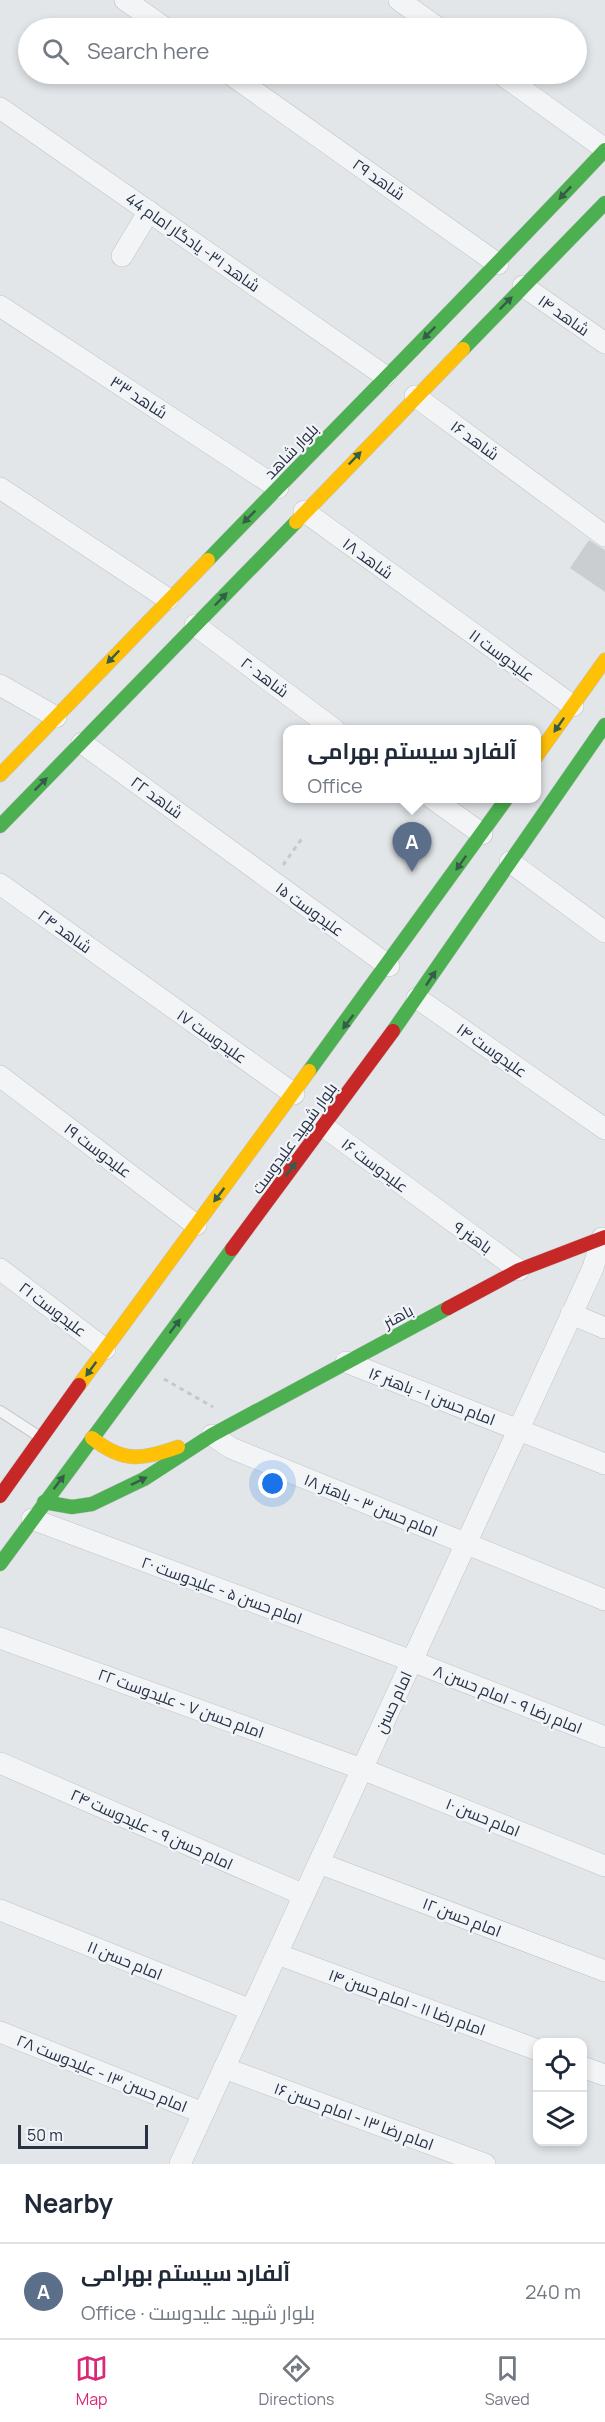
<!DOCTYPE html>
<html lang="en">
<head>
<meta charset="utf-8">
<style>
  :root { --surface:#fff; --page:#f6f6f7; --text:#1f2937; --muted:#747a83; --line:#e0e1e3; --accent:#db2777 }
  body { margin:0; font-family:Manrope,Cairo,sans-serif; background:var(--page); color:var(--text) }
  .controls { position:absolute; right:18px; bottom:18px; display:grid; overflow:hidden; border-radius:12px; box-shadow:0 3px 9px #0003 }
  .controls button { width:54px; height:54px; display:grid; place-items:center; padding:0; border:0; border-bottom:2px solid var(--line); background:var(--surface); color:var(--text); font:30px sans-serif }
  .scale { position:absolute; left:18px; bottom:15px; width:130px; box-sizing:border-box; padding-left:6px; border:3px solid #283243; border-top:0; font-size:16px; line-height:21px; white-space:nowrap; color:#283243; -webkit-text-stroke:4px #f1f4f8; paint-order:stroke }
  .you { position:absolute; left:273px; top:1484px; width:21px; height:21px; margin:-15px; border:4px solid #fff; border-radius:50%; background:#1a73e8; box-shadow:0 0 0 9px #1a73e833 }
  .badge { display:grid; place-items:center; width:39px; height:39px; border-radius:50%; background:var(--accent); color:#fff; font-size:20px; font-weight:700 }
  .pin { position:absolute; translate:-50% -50px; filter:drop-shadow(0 2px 3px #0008) }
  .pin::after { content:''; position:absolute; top:32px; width:21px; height:18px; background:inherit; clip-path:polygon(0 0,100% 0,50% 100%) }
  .popup { position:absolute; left:283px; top:725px; width:258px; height:78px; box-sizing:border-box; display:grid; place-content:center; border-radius:12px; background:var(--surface); filter:drop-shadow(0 2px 4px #0005); font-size:20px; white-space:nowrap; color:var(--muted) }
  .popup b { font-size:22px; color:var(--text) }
  .popup::after { content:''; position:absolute; left:50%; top:100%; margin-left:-12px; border:12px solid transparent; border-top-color:var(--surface) }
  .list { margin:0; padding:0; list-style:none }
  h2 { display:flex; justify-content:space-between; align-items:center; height:78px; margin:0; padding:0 24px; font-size:26px }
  h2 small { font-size:20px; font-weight:400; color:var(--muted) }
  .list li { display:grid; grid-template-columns:39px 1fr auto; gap:18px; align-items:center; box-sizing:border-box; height:96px; padding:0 24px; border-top:2px solid var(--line) }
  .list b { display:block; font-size:22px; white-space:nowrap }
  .list p { margin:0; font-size:20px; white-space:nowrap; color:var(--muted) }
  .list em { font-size:20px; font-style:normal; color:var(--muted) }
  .icon { flex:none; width:33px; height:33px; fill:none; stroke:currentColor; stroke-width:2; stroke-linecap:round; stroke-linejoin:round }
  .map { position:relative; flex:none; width:605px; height:2164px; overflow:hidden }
  .search { position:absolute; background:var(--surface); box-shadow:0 3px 9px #0003; left:18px; right:18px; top:18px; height:66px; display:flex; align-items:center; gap:15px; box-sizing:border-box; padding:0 21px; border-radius:33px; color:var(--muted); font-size:22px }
  .sheet { height:174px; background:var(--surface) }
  nav { display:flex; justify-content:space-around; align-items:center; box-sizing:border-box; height:84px; border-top:2px solid var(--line); background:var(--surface); font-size:16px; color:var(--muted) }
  nav a { display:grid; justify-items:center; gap:3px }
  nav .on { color:var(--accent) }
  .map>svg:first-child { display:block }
  .building { fill:#caced1 }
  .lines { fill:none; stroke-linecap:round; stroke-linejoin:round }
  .lane-casing { stroke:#c0c3c7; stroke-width:12 }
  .street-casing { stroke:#c0c3c7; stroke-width:22 }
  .fast-casing { stroke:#c0c3c7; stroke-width:15 }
  .slow-casing { stroke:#c0c3c7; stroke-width:15 }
  .jam-casing { stroke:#c0c3c7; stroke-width:15 }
  .path { stroke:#c4c7cb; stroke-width:3; stroke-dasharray:4.5 4.5; stroke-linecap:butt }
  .lane { stroke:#f2f4f5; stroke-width:10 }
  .street { stroke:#f2f4f5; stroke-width:21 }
  .fast { stroke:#4caf50; stroke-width:14 }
  .slow { stroke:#ffc107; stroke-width:14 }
  .jam { stroke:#c62828; stroke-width:14 }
  .oneway { fill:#355e48 }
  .labels { text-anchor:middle; stroke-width:4.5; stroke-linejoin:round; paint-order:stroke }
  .street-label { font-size:16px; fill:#283243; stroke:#f1f4f8 }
</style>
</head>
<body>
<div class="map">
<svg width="605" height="2164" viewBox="0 0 605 2164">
  <rect width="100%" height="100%" fill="#e3e6e9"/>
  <path class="building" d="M589,540L605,550V592L570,568Z"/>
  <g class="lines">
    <g class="lane-casing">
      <path id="lane" d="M0,1411L40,1437"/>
    </g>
    <g class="street-casing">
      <g id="street">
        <path d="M125,0L165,28"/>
        <path d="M399,0L438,28"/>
        <path d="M230,74L498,264"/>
        <path d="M501,74L605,149"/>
        <path d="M0,108L385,376"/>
        <path d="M122,256L149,211"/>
        <path d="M523,286L605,343"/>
        <path d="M0,306L278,488"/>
        <path d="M415,396L605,536"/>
        <path d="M0,488L168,599"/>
        <path d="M304,511L573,706"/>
        <path d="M195,625L335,730"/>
        <path d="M0,685L56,717"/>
        <path d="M82,743L389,966"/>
        <path d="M432,798L482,834"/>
        <path d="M510,862L605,932"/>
        <path d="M0,884L294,1094"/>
        <path d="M417,998L605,1129"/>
        <path d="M0,1076L196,1225"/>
        <path d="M323,1126L519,1270"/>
        <path d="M0,1269L105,1349"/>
        <path d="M571,1314L605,1328"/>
        <path d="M346,1362L605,1464"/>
        <path d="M212,1435L231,1448L605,1600"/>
        <path d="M32,1519L412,1661L605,1737"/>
        <path d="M0,1638L362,1769L605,1866"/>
        <path d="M0,1763L304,1895"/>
        <path d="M319,1863L605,1971"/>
        <path d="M0,1910L251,2010"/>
        <path d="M277,1954L538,2050"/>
        <path d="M0,2032L203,2113"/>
        <path d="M582,2067L605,2075"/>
        <path d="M224,2068L485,2164"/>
        <path d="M180,2164L593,1268L602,1238"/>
      </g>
    </g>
    <g class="fast-casing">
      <g id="fast">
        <path d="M463,349L605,203"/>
        <path d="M208,560C340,423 475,289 605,150"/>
        <path d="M0,826L296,522"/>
        <path d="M393,1031L605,725"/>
        <path d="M309,1071L507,798"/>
        <path d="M44,1502L72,1507L92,1504L144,1479L212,1435L448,1308"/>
        <path d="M0,1564L232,1249"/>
      </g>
    </g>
    <g class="slow-casing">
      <g id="slow">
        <path d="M296,522L463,349"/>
        <path d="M536,757L605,660"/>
        <path d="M0,775L208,560"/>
        <path d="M79,1385L309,1071"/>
        <path d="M92,1438C123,1463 142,1460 178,1447"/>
      </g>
    </g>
    <g class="jam-casing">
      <g id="jam">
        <path d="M232,1249L393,1031"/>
        <path d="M448,1308L519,1270L605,1237"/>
        <path d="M0,1496L79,1385"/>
      </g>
    </g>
    <g class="path">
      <path d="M283,865L303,837"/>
      <path d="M164,1379L213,1407"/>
    </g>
    <use href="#lane" class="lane"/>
    <use href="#street" class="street"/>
    <use href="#fast" class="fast"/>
    <use href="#slow" class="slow"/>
    <use href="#jam" class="jam"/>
  </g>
  <defs><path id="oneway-solid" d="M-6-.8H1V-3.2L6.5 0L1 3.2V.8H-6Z" transform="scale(1.5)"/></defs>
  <g class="oneway">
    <use href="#oneway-solid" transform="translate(565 193) rotate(133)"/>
    <use href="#oneway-solid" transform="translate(506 303) rotate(-45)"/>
    <use href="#oneway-solid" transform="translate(429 333) rotate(135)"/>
    <use href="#oneway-solid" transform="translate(355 458) rotate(-46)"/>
    <use href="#oneway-solid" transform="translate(249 517) rotate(135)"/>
    <use href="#oneway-solid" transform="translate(221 599) rotate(-46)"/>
    <use href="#oneway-solid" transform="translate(113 657) rotate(134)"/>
    <use href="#oneway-solid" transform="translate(559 725) rotate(125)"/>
    <use href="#oneway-solid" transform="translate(41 784) rotate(-45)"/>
    <use href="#oneway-solid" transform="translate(461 863) rotate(125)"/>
    <use href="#oneway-solid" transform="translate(431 978) rotate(-56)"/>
    <use href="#oneway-solid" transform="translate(348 1022) rotate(127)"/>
    <use href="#oneway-solid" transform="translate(291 1169) rotate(-53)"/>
    <use href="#oneway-solid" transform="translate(219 1195) rotate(127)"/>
    <use href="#oneway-solid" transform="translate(175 1326) rotate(-53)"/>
    <use href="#oneway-solid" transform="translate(91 1369) rotate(126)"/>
    <use href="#oneway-solid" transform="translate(139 1481) rotate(-26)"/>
    <use href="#oneway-solid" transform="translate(59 1482) rotate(-53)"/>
  </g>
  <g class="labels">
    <g class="street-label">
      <text transform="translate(379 179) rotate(35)" y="6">شاهد ۲۹</text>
      <text transform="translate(193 242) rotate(35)" y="6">شاهد ۳۱- یادگار امام 44</text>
      <text transform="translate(564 315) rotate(35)" y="6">شاهد ۱۴</text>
      <text transform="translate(139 397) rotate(33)" y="6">شاهد ۳۳</text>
      <text transform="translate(475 440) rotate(36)" y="6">شاهد ۱۶</text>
      <text transform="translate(291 451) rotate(-46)" y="6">بلوار شاهد</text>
      <text transform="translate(368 558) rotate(36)" y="6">شاهد ۱۸</text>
      <text transform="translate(502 655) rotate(36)" y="6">علیدوست ۱۱</text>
      <text transform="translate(265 677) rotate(37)" y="6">شاهد ۲۰</text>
      <text transform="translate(157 797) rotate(36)" y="6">شاهد ۲۲</text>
      <text transform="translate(310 909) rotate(36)" y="6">علیدوست ۱۵</text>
      <text transform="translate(65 931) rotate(36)" y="6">شاهد ۲۴</text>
      <text transform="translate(212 1036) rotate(35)" y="6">علیدوست ۱۷</text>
      <text transform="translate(492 1050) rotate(35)" y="6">علیدوست ۱۴</text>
      <text transform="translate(294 1138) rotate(-54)" y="6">بلوار شهید علیدوست</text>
      <text transform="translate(98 1150) rotate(37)" y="6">علیدوست ۱۹</text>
      <text transform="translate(375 1165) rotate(37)" y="6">علیدوست ۱۶</text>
      <text transform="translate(473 1237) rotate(35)" y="6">باهنر ۹</text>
      <text transform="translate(53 1309) rotate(37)" y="6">علیدوست ۲۱</text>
      <text transform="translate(398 1316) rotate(-28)" y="6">باهنر</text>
      <text transform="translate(432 1396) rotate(21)" y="6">امام حسن ۱ - باهنر ۱۶</text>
      <text transform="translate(371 1505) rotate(22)" y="6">امام حسن ۳ - باهنر ۱۸</text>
      <text transform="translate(222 1590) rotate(20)" y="6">امام حسن ۵ - علیدوست ۲۰</text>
      <text transform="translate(508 1699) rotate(22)" y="6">امام رضا ۹ - امام حسن ۸</text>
      <text transform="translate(393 1702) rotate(-65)" y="6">امام حسن</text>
      <text transform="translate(181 1703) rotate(20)" y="6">امام حسن ۷ - علیدوست ۲۲</text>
      <text transform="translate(483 1817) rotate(22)" y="6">امام حسن ۱۰</text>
      <text transform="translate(152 1829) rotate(24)" y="6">امام حسن ۹ - علیدوست ۲۴</text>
      <text transform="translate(462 1917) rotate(21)" y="6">امام حسن ۱۲</text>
      <text transform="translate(125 1960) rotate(22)" y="6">امام حسن ۱۱</text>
      <text transform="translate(407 2002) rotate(20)" y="6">امام رضا ۱۱ - امام حسن ۱۴</text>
      <text transform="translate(102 2073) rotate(22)" y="6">امام حسن ۱۳ - علیدوست ۲۸</text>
      <text transform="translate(354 2116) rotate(20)" y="6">امام رضا ۱۳ - امام حسن ۱۶</text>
    </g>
  </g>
</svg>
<div class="controls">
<button><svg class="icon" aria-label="locate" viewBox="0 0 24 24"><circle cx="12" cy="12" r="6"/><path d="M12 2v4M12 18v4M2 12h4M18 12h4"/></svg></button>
<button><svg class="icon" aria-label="layers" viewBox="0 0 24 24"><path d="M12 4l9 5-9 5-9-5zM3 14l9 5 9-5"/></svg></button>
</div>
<div class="scale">50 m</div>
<div class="you"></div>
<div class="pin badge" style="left:412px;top:872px;background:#5c6f8a">A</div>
<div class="popup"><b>آلفارد سیستم بهرامی</b>Office</div>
<div class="search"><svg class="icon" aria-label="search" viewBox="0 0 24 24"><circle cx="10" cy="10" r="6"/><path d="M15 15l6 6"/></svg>Search here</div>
</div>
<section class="sheet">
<h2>Nearby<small></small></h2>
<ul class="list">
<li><span class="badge" style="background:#5c6f8a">A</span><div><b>آلفارد سیستم بهرامی</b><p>Office · بلوار شهید علیدوست</p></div><em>240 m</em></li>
</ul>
</section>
<nav>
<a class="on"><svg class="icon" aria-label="map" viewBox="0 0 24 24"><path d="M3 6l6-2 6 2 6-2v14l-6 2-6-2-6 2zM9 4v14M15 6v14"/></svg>Map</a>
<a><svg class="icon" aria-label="directions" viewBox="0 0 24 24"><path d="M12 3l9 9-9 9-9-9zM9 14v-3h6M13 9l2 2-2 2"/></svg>Directions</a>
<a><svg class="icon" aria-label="saved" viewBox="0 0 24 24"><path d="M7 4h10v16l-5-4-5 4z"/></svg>Saved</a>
</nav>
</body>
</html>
